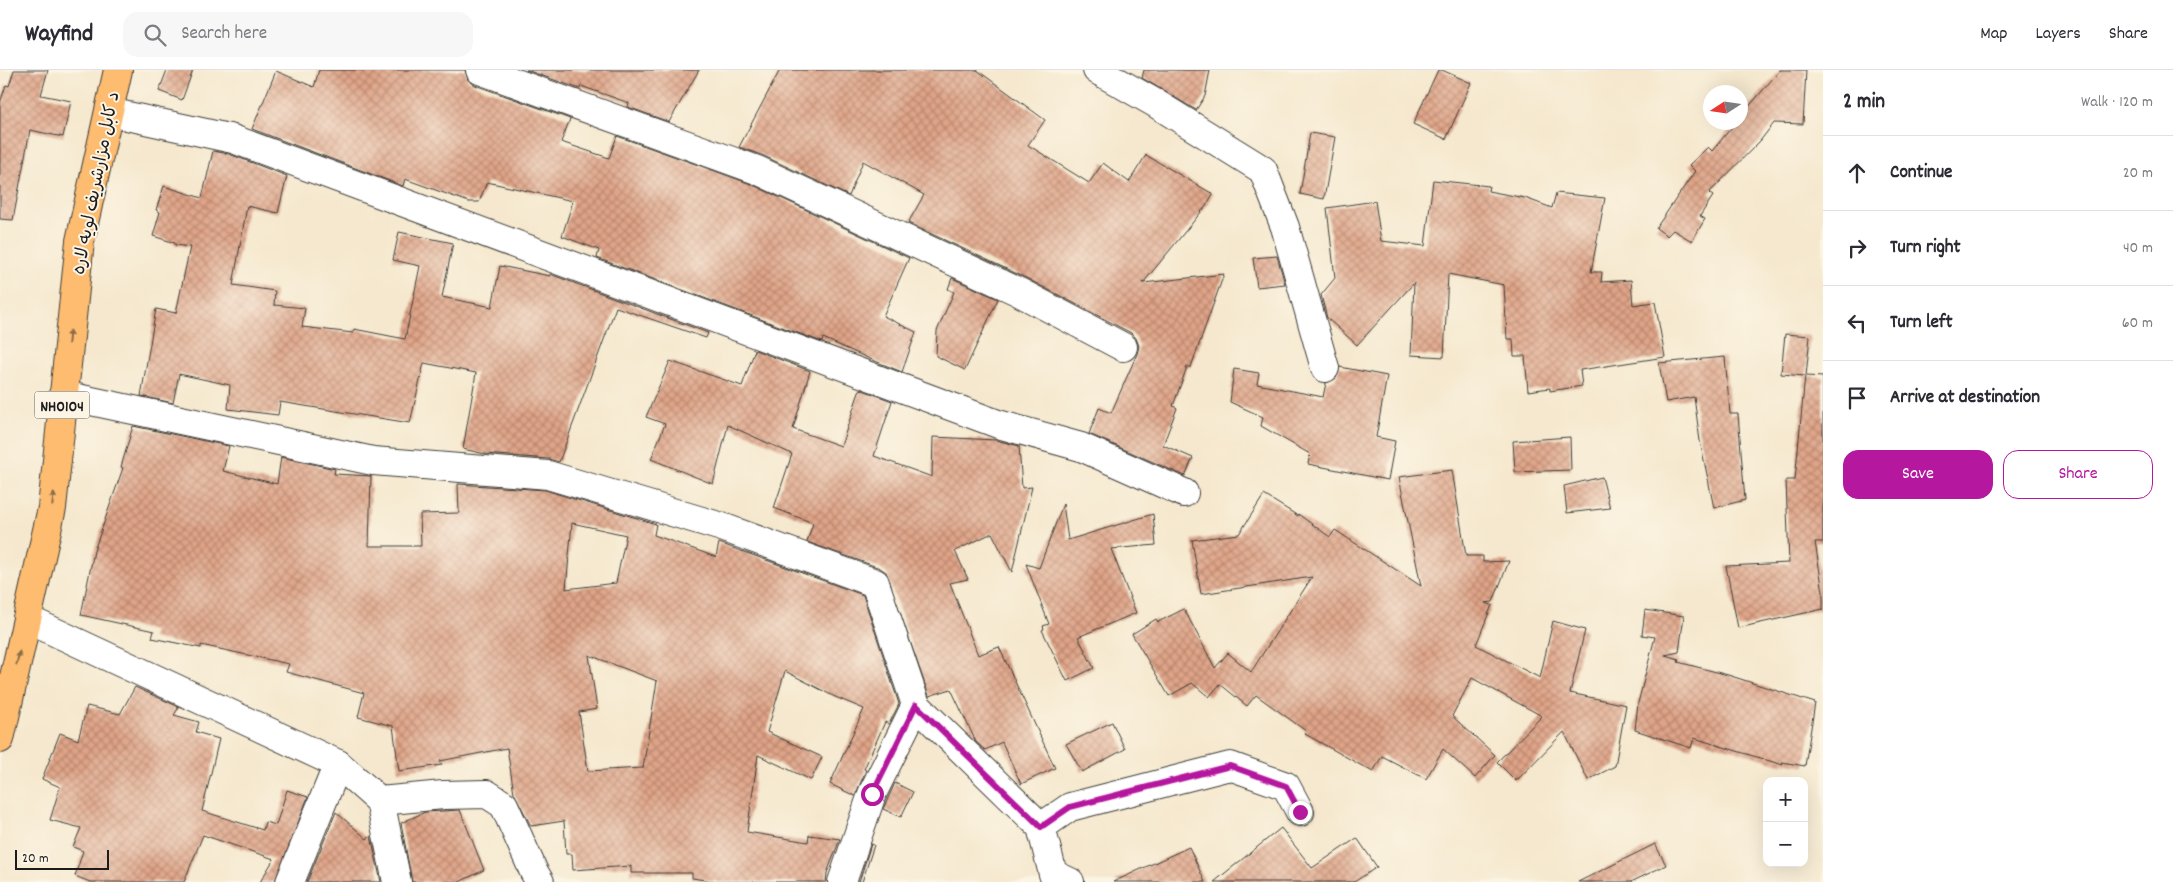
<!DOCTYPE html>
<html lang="en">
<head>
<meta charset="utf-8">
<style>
  :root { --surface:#fff; --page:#f7f7f7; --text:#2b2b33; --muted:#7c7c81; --line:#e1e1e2; --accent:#b5179e }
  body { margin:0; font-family:Dekko,"Playpen Sans Arabic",sans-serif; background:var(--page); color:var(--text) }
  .controls { position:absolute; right:15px; bottom:15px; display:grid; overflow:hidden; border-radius:10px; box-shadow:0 5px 20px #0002 }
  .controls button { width:45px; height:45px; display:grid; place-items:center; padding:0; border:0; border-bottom:1px solid var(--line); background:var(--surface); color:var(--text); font:25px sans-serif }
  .compass { position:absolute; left:1703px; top:15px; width:45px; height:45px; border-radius:50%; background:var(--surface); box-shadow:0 5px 20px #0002; rotate:258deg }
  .scale { position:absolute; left:15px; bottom:12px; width:94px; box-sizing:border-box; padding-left:5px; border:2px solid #1c1c1c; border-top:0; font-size:14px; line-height:18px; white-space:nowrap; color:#1c1c1c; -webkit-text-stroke:4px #fcf5e5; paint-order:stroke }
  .stop { position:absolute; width:15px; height:15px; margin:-11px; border:4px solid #b5179e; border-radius:50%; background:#fff }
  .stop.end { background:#b5179e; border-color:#fff; box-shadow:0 1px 5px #0008 }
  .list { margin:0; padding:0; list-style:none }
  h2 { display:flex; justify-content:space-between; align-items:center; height:65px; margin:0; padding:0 20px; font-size:21px }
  h2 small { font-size:16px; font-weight:400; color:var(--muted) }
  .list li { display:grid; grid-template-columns:32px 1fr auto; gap:15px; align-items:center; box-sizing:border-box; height:75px; padding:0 20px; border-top:1px solid var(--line) }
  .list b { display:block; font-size:19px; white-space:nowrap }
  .list em { font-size:16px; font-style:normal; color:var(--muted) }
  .actions { display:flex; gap:10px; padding:15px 20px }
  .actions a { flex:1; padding:11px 0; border:1px solid var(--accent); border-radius:15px; text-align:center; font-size:18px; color:var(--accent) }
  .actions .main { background:var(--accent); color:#fff }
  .icon { flex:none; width:28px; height:28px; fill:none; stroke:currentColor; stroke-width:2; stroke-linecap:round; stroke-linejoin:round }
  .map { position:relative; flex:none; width:1823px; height:812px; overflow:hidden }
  header { display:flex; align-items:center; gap:30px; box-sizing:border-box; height:70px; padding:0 25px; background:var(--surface); border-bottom:1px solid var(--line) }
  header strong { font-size:24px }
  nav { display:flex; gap:28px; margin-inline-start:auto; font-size:18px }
  .search { width:350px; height:45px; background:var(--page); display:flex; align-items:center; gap:12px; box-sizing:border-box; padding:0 18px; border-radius:15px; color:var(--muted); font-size:19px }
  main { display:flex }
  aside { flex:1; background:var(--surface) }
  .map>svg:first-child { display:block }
  .building { fill:url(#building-cross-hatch); fill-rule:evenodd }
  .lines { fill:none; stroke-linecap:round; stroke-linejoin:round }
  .minor-casing { stroke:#3d3b37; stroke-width:30 }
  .trunk-casing { stroke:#3d3b37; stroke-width:30 }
  .minor { stroke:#fff; stroke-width:28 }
  .trunk { stroke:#fdbc70; stroke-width:28 }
  .oneway { fill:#8c6c46 }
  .route { stroke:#b5179e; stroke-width:6 }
  .labels { text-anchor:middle; stroke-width:4; stroke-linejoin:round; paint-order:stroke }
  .shield { fill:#fcf5e5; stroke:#5f5d58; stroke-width:1 }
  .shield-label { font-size:16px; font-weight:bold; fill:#1c1c1c }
  .street-label { font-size:18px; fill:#1c1c1c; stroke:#fcf5e5 }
</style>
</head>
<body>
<header>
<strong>Wayfind</strong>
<div class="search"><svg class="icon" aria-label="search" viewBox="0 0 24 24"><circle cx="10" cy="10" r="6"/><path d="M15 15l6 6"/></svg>Search here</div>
<nav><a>Map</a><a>Layers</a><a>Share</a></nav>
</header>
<main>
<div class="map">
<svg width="1823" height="812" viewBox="0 0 1823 812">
  <defs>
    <pattern id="building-cross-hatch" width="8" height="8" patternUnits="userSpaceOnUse" patternTransform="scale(1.25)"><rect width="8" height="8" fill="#e0a488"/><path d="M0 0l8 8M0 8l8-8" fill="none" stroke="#b5856e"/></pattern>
  </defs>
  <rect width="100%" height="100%" fill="#fcf5e5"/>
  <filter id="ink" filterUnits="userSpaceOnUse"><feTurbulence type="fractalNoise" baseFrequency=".02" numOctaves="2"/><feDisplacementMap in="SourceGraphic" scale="10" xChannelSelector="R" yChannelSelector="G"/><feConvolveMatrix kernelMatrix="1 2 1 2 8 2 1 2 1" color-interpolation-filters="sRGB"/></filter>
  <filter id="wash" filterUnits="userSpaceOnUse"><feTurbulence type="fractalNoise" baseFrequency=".0096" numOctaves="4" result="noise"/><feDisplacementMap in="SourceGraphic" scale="20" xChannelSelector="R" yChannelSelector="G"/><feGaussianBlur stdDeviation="1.12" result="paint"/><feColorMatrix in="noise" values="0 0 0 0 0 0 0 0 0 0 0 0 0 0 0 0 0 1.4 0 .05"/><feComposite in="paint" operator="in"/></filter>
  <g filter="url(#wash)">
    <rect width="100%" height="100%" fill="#f5e8ce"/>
    <g id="blocks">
      <g class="building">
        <path d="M14,0H48L41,25L71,31L63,67L30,60L13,150L0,149V33L6,15L9,16Z"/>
        <path d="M167,0H193L182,30L159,21Z"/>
        <path d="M319,0H465L468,10L475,15L570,49L561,72L609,88L617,66L751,114L909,188L883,246L916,262L902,302L870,289L823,268L822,272L597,188L599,180L562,166L573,131L487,112L479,132H469L405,109L403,116L252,59L276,1L314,17Z"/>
        <path d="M526,0H699L669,52L628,37L629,33L581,16L580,19Z"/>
        <path d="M780,0H977L1045,50L1028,75L1089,113L1103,93L1129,112L1146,85L1213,124L1206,136L1143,213L1224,204L1191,297H1187L1173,336L1177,338L1163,375L1193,388L1185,406L1089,364L1099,338L1111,343L1137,284L1139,276L1136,268L1131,263L1026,208L908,153L924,125L863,91L849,126L764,86L739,77Z"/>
        <path d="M1144,0H1210L1205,26L1196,40L1142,8Z"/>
        <path d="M1438,0H1442L1471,13L1446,69L1413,54Z"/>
        <path d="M1780,0H1806L1803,54L1774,53L1760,71L1709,123L1713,126L1700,146L1705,149L1692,171L1673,160L1667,166L1656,158L1695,101L1689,95L1708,77L1712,81L1736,52H1740V47Z"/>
        <path d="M1310,63L1335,67L1324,129L1300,124Z"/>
        <path d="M213,81L229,84L287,106L278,143L247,136L233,215L275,221L274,235L305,238L302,257L353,263L354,259L405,269L420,196L393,190L399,162L453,173L442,227L492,237L500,196L550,206V204L708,263L706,268L616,237L559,392L549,389L485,384L463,379L476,303L424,293L410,353L280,332L278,345L228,339L230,315L179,304L173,333L141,326L156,239L176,243L190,177L175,175V173L153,166L160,142L156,140L164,116L202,128Z"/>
        <path d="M1433,110L1489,116L1488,121L1525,128L1552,138L1556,123L1605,128L1591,202H1602L1601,212L1631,210L1633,235L1655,232L1665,287L1580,300L1582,316L1550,321V318L1528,321L1525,286H1514L1513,269H1507L1504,215L1448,204L1444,287L1411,285L1414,213L1357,275L1327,248L1321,225L1335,208L1327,138L1375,131L1381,171L1425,176Z"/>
        <path d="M1277,186L1285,214L1257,217L1253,188Z"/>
        <path d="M952,208L998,229L965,300L936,286L937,261L954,222L948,219Z"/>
        <path d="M1785,264L1810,266L1806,306L1823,307V472H1815L1823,522V539L1738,558L1726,496L1789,493L1786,410H1795L1805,306L1781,304Z"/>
        <path d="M755,280L810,301L793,359L841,376L860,319L892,331L874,386L932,407L933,367L996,370L1019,376L1022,418L1032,417L1012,502L992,463L955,481L968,509L950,513L978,585L999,577L1055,698L1021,714L1002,672L985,680L976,672L951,619L929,626L886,502L880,498L807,472L813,453L774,438L792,384L728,355L713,414L651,389L665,354L646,347L670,291L742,316Z"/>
        <path d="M1725,287L1730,344H1738L1745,430L1714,438L1700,371L1694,327L1666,332L1659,293Z"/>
        <path d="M1340,297L1387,306L1376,367L1395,371L1388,410L1308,394L1310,384L1261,356L1263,347L1230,332L1234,299L1259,303L1257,314L1323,327L1326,313L1336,308Z"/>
        <path d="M133,356L229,376L223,401L277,414L281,387L335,399L334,404L371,406L369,476H421L420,444L459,443L458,414L545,420L656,454L654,465L716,487L719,473L863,525L899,634L889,654L885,652L864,699L866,700L855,726L830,714L864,639L833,626L785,601L767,662L822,687L811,710L758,685L747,762L808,772L809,765L840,769L827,803L826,812H718L692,808V803H631V796L573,800L572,784H566L564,751L531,756L514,723L507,678L440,691L442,695L399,701L393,656L358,647L364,623L286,602L289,594L201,575V578L152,568L154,561L81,545L94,481L123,398L121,397ZM572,453L626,465L616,513L566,519ZM589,585L657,611L643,698L588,701L579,642L597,639Z"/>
        <path d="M1570,367L1571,400L1515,402L1513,371Z"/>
        <path d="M1452,400L1466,486H1483V492L1509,491L1493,532L1485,533L1492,535L1476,575L1540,608L1553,551L1585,560L1570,623L1626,635L1615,696L1588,710L1564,662L1516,711L1497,692L1542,646L1472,608L1452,646L1495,685L1475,708L1443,679L1426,709L1382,686L1373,702L1305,664L1306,661L1256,625L1247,636L1220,614L1209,627L1192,613L1169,626L1132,564L1156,549L1158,552L1184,539L1215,598L1228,583L1251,602L1312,507L1201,524L1192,470L1239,464L1264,425L1298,446V444L1330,467L1335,460L1421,516L1399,407Z"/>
        <path d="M1602,407L1610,438L1567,443L1564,416Z"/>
        <path d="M1063,434L1068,470L1153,444L1156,475L1111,479L1136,543L1078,567L1094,598L1067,611L1042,560L1044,559L1043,556L1049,554L1026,494L1039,498Z"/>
        <path d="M1645,540L1684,546L1679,582L1665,585L1679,589L1678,592L1728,605L1815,633L1805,696L1782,692L1783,695L1694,668L1691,678L1635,660L1638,633L1655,567L1642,565Z"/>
        <path d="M135,617L179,637L174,645L199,652L196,662L219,669L202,741L263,760L265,752L276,755L287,720L308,727L275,812H260L274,789L203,765L184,812H90L75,806L83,781L73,777L81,758L50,750L60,717L42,709L60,663L78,670L87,636L120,644Z"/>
        <path d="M1112,652L1125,679L1082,702L1066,674Z"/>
        <path d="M895,713L913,722L901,747L883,739Z"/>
        <path d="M460,740L484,800L459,812H412L401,753L425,742Z"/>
        <path d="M336,742L367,769L371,766L381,812H307Z"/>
        <path d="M1281,758L1312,798L1357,768L1377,797L1354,812H1214Z"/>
        <path d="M871,774L874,775L862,812H859Z"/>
        <path d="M1655,774L1666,795L1631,812H1578Z"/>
        <path d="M1189,777L1205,812H1113Z"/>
      </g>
    </g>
  </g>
  <g filter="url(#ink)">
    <use href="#blocks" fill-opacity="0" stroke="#3d3b37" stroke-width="1"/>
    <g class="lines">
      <g class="minor-casing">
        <g id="minor">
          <path d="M480,0L757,100L1019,222L1123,277"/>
          <path d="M1097,0L1155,33L1263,100L1285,157L1325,298"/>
          <path d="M109,42L233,69L998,354L1081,377L1184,423"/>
          <path d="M63,325L373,391L548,405L722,457L875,513L916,635L1041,757L1053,804L1070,812"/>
          <path d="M27,549L338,694L380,731L397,812"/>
          <path d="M380,731L443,725L487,724L504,735L534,802L540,812"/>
          <path d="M1041,757L1070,737L1230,696L1286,716L1300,742"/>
          <path d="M290,812L338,694"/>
          <path d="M842,812L872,724L916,635"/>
        </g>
      </g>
      <g class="trunk-casing">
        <path id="trunk" d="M0,669L52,438L80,171L118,0"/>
      </g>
      <use href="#minor" class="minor"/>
      <use href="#trunk" class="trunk"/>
    </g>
    <defs><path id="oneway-solid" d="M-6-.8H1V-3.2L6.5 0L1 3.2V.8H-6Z" transform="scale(1.25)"/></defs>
    <g class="oneway">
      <use href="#oneway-solid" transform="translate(69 267) rotate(-84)"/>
      <use href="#oneway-solid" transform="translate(53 429) rotate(-84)"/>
      <use href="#oneway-solid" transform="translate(18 588) rotate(-77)"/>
    </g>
  </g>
  <g class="lines" filter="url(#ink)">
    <path class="route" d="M872,724L916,635L1041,757L1070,737L1230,696L1286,716L1300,742"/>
  </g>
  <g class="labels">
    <rect class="shield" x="34.5" y="321.5" width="55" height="27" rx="4"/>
    <g class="shield-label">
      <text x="62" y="341">NH0104</text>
    </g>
    <g class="street-label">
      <text transform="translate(95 113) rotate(-79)" y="6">د کابل مزارشریف لویه لاره</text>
    </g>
  </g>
</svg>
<div class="controls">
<button>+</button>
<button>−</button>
</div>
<svg class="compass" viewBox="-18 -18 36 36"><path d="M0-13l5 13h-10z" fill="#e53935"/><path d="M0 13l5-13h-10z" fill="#7c7c81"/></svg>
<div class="scale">20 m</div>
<div class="stop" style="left:872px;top:724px"></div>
<div class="stop end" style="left:1300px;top:742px"></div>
</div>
<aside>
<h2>2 min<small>Walk · 120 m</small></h2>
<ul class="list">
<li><svg class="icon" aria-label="ahead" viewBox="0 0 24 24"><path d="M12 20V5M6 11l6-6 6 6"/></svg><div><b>Continue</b></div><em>20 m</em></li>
<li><svg class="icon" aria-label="right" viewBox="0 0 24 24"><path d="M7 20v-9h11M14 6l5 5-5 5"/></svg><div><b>Turn right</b></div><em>40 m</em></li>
<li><svg class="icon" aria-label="left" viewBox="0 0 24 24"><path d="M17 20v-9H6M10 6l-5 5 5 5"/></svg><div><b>Turn left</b></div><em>60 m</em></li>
<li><svg class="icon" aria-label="arrive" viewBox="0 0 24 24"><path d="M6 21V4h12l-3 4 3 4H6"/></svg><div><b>Arrive at destination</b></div></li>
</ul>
<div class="actions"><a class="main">Save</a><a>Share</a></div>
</aside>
</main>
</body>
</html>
